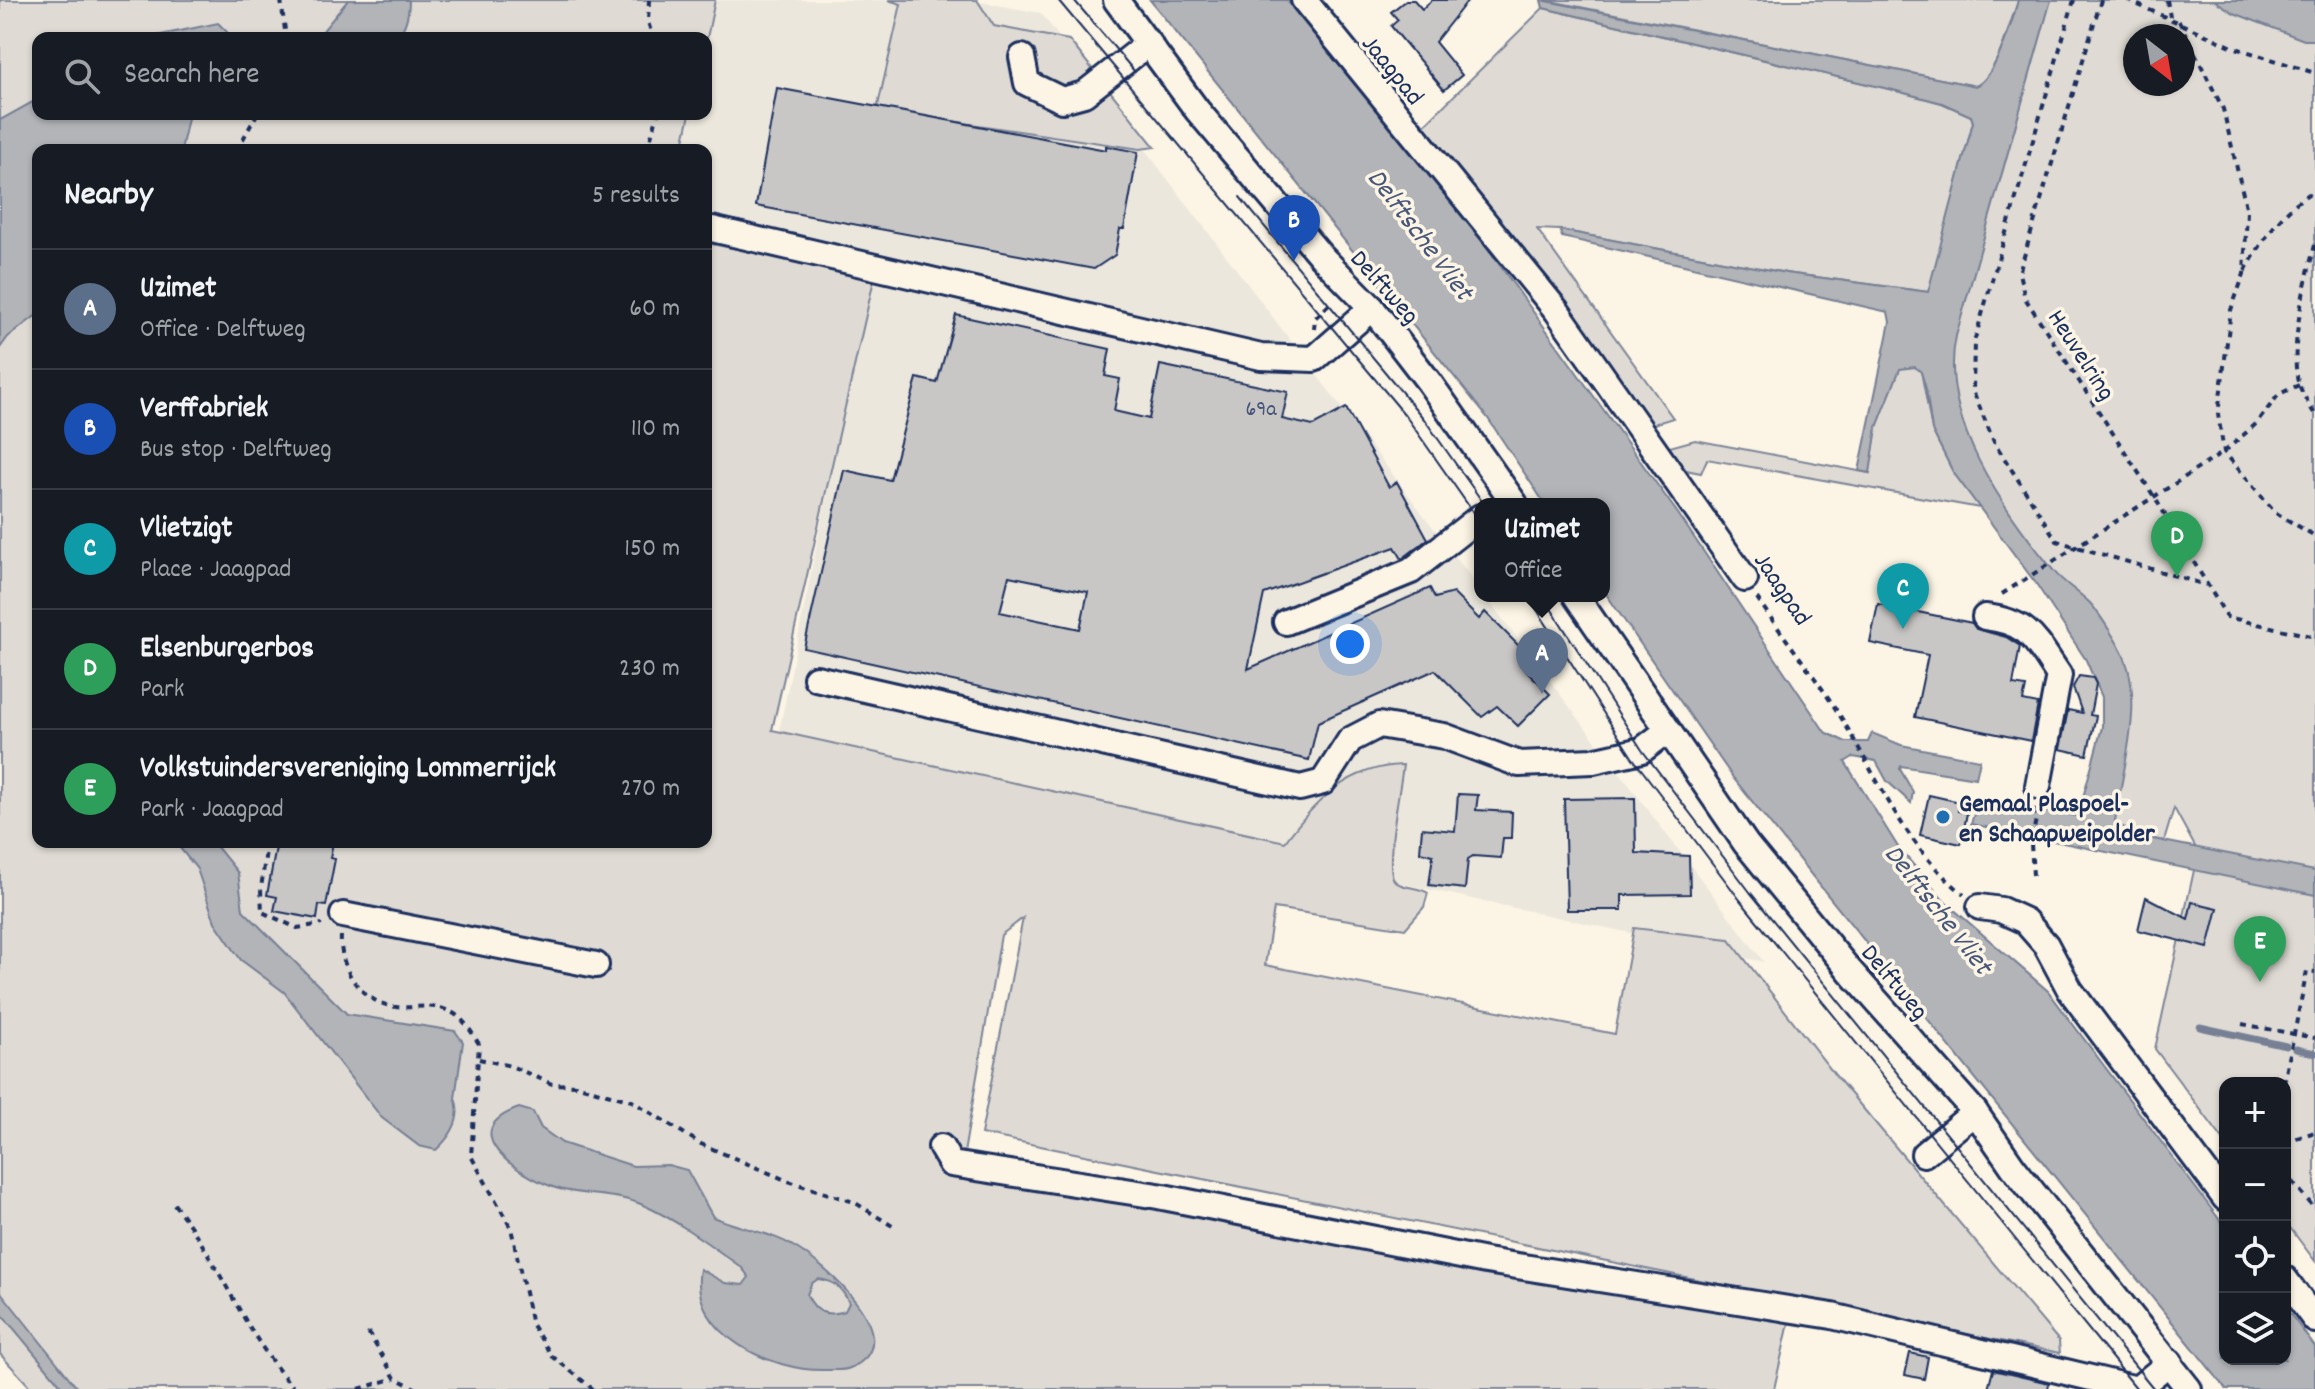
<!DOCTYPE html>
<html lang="en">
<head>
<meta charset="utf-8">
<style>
  :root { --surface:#171b24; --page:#242831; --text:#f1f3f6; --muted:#9ea1a6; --line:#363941; --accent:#1f6fb2 }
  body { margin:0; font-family:Dekko,sans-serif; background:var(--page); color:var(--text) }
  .controls { position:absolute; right:24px; bottom:24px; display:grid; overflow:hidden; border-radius:16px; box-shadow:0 2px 6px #0004 }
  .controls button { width:72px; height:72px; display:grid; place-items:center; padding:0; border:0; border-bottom:2px solid var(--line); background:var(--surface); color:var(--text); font:40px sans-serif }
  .compass { position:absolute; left:2123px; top:24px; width:72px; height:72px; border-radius:50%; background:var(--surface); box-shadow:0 2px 6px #0004; rotate:149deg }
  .you { position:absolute; left:1350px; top:644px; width:28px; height:28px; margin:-20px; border:6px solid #fff; border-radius:50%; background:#1a73e8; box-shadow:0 0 0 12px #1a73e833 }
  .badge { display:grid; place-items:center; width:52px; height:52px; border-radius:50%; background:var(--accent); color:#fff; font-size:26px; font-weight:700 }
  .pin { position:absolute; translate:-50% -66px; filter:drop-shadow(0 2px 4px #0008) }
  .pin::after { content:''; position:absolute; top:42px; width:28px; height:24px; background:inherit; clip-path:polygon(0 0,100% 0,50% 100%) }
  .popup { position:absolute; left:1474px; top:498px; width:136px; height:104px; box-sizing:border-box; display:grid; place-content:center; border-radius:16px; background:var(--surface); filter:drop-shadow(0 2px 6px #0005); font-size:26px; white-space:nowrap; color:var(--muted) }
  .popup b { font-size:30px; color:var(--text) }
  .popup::after { content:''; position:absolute; left:50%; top:100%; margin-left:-16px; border:16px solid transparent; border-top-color:var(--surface) }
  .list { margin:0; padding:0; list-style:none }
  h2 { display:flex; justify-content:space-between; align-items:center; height:104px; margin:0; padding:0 32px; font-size:34px }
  h2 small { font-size:26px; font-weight:400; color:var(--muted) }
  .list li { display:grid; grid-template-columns:52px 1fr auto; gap:24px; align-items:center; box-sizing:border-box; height:120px; padding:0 32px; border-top:2px solid var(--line) }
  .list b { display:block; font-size:30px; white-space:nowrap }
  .list p { margin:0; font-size:26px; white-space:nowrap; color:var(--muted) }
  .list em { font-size:26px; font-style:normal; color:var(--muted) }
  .icon { flex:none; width:44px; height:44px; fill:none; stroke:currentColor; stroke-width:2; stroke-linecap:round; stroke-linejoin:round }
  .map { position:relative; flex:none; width:2315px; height:1389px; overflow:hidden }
  .search { position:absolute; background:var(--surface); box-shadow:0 2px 6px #0004; left:32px; top:32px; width:680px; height:88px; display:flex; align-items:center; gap:20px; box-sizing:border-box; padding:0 28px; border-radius:16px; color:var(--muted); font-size:30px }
  .panel { position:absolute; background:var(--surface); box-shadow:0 2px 6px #0004; left:32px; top:144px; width:680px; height:704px; border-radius:16px }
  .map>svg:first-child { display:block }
  .built { fill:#ece7dc }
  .green { fill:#dfdbd4; stroke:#7d8599; stroke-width:2; fill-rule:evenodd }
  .water { fill:#b2b4b8; stroke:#767f94; stroke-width:2; fill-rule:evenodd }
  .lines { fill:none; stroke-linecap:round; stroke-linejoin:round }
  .stream { stroke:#767f94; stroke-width:7 }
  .building { fill:#c8c7c6; stroke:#1b2f5e; stroke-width:2; fill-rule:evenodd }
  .minor-casing { stroke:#1b2f5e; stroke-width:30 }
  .path { stroke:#1b2f5e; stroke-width:4; stroke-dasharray:6 6; stroke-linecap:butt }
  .minor { stroke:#fcf5e5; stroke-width:24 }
  .tram { stroke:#1b2f5e; stroke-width:2 }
  .poi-dot { fill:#1f6fb2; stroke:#fcf5e5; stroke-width:3 }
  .labels { text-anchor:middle; stroke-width:7; stroke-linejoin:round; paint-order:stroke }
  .number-label { font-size:22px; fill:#465578 }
  .street-label { font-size:26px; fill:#1b2f5e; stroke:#fcf5e5 }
  .poi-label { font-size:26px; font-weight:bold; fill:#1b2f5e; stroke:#fcf5e5; text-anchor:start }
  .water-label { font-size:28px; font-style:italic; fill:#485779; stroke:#fcf5e5 }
</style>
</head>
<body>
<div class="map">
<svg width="2315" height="1389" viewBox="0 0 2315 1389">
  <rect width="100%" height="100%" fill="#fcf5e5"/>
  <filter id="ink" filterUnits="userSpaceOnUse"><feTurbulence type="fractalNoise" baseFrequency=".0125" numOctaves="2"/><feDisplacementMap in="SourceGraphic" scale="16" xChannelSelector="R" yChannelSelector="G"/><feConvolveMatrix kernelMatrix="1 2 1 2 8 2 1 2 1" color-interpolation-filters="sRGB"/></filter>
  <g filter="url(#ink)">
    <path class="built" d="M687,0H969L1041,13L1480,589V596H1485L1764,962L1270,855L777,742L868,289L706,256V150H661L667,114H706V38Z"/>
    <g class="green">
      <path d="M0,0H715L706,43V38H38V114H690L682,150H38V842H706V243L875,275L772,730L1285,842C1315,801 1349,766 1403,765C1401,786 1384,865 1394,880C1399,888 1420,887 1428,893L1424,907L1405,929L1274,908L1265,965L1615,1034L1634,928L1729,939L1835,1075L2059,1341L2060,1353L981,1134L1023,918L1001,935L964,1153L1778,1300L1791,1314L1774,1389H32L0,1354Z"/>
      <path d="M888,0H977L994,26L1069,40L1155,147L1140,149L877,110L901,4Z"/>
      <path d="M1545,0H2018V2C2009,23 1997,77 1976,86Z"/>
      <path d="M2025,0H2315V1261L2285,1221V1083H2225V1142L2155,1049L2198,852L2174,808L2164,841L2138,836L2114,822L2130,728L1984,489L1933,376ZM2135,36H2183V84H2135Z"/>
      <path d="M1543,8L1893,90L1942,103L1971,116L1973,122L1929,292L1786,273L1560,230L1537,229L1673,418L1650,425L1422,127Z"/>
      <path d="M1905,366L1915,367L1921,371L1932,430L1953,472L1980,508L1707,459L1701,473L1681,469L1666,448L1695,440L1869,473L1877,427L1900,368Z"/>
    </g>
    <g class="water">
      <path d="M348,0H409C409,14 406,27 397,38H317Z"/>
      <path d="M1150,0H1287L1476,232L1679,515L1825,732L1846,742H1868L1872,733L1901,745L1980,760L1976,778L1901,766L1900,769L1913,792L1911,803L1887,781L1876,761L1853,757L1845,762L1898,847L1944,901L2048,991L2225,1227V1359H2285V1307L2315,1347V1389H2226L1734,779L1604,591V504H1545L1487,417Z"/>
      <path d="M1541,0L1976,86C1995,78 2013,20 2018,0H2051L1956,336C1938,418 2003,509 2053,570C2063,583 2078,591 2090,603C2099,613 2121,647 2125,659C2144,707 2121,773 2115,822L2138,836L2315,871V895L1971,824L1977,804L2018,806L2078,816L2102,727V697L2086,660L2037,585L1953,472L1932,430L1926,389L1921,372L1915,367L1900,369L1877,427L1870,473L1859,471L1890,322L1888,312L1562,237L1560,230L1786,273L1928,292L1973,122L1971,116L1942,103L1893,90L1543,8Z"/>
      <path d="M2214,0H2315V40H2304L2234,13Z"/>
      <path d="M218,23L233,38H146Z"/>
      <path d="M38,99V114H189L181,150H38V314L8,337L0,348V120Z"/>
      <path d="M175,842H213L238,873L243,910L347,1014L455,1031L463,1042L455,1098C463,1118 451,1136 436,1150L419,1146L382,1118L284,992L241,960L215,922L197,869Z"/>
      <path d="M519,1108L533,1112L541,1128L562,1143L633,1166L668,1165L687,1170L713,1217C738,1228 770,1232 793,1246C823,1263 914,1341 850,1368C843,1371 833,1370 826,1370C773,1372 688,1334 700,1269L725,1283L743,1285L749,1277L741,1267C710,1245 677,1220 643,1205C614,1192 581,1197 553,1187C517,1174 453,1131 519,1108ZM818,1279C835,1281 842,1288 849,1303L845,1311C826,1317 816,1313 807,1295L811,1284Z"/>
      <path d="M0,1291L78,1389H64L0,1312Z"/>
    </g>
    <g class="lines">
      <g class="stream">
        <path d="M2200,1027L2286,1046"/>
        <path d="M2296,1049L2315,1053"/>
      </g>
    </g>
    <g class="building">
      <path d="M1406,0H1414L1422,9L1432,0H1468L1435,42L1462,75L1444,90L1391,26L1398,20L1391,12Z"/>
      <path d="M777,88L1106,150V146L1138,152L1124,229H1120L1115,255L1094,269L756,206Z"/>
      <path d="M956,315L1110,349L1105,376L1120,379L1114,411L1149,419L1160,365L1288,392L1282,419L1313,426L1346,408L1389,487L1397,482L1428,539L1402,559L1395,547L1264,594L1248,669L1430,588L1435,598L1453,593L1479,619L1485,612L1533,660L1525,669L1550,694L1518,726L1497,706L1482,717L1435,670L1318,722L1309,760L804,648L844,470L890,480L917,378L937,383ZM1009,576L1088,592L1080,629L1000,612Z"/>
      <path d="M1878,604L1972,623L1976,629L2006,637L2020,646L2013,685L2026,687L2023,701L2038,704L2031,741L1915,717L1928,655L1870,643Z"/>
      <path d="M2079,676L2093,678L2096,684L2090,715L2096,716L2087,755L2060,749L2068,710L2082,713L2073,687Z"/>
      <path d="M1458,794L1478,795L1476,810L1512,812L1511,838H1503L1501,858L1473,856L1468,859L1465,889L1429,885L1433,855L1420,852L1422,828L1455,831Z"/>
      <path d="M1929,795L1960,802L1958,811L1967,813L1961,844L1920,835Z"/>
      <path d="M1635,798L1636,853L1689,856L1690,894L1622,895V910H1567L1564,799Z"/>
      <path d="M277,842H333L330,858L335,859L326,906L319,905L317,919L274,911L277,897L267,895Z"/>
      <path d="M2146,897L2188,919L2192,902L2218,908L2208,948L2138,930Z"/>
      <path d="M1910,1353L1928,1357L1924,1379L1905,1375Z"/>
      <path d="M1993,1370L2049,1383L2048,1389H1988Z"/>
    </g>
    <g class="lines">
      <g class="minor-casing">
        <g id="minor">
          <path d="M1116,0L1197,110L1320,255L1372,308L1429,382L1515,504"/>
          <path d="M1304,0L1557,311L1745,579"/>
          <path d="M1022,57L1027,83L1062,100L1084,94L1149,43"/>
          <path d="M712,229L1261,357L1314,359L1372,308"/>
          <path d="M1576,596L1746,844L1850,971L1975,1112L2013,1167L2189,1389"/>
          <path d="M1985,617C2030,622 2035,640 2059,675L2038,786"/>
          <path d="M1286,622L1411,571L1480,517"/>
          <path d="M816,678L1300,788L1323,782L1350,740L1379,725L1444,736L1519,764L1593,761L1642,750L1667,731"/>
          <path d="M1980,907L2001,910L2025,921L2046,945L2070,990L2225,1198"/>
          <path d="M343,915L596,965"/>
          <path d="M941,1147L951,1164L1158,1196L1486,1261L1832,1316L2137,1389L2170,1362"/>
          <path d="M1924,1154L1975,1112"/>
          <path d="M2285,1279L2315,1320"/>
        </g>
      </g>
      <g class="path">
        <path d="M281,0L286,38"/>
        <path d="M649,0L648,22L653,38"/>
        <path d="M2074,0L1974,342L1973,391L1994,442L2057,541L2206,585"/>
        <path d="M2101,0L2019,273L2025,298L2155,498L2227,617L2315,637"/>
        <path d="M2127,0L2233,47L2315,73"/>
        <path d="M2167,0L2170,17"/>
        <path d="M2179,21L2223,109L2247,211L2244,274L2231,310L2218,414L2224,452L2276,513L2315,536"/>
        <path d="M237,150L257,114"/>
        <path d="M647,150L658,114"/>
        <path d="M2315,245C2306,278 2287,355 2300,387C2304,397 2310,406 2315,415"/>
        <path d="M2245,271C2264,239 2282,209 2315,190"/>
        <path d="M1314,329L1315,318L1332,302"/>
        <path d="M2002,594L2224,452L2257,423L2279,394L2299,385"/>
        <path d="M1757,598C1785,640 1819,680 1845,724C1880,783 1908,851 1964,894"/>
        <path d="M267,842L261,889L262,912L297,928L322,924"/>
        <path d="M2033,875L2031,844L2038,809"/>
        <path d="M341,936C339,969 361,1003 396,1007C415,1009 432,1002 451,1012C464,1018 472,1033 479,1044L471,1156L511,1228L532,1325L552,1356L593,1389"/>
        <path d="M2242,1024L2315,1038"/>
        <path d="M479,1059L511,1066L552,1084L575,1085L632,1101L701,1144L788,1181L854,1202L894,1227"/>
        <path d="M2284,1083L2307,971L2315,972"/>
        <path d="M2285,1142L2315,1132"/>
        <path d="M2285,1172L2315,1209"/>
        <path d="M174,1204C220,1261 244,1335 295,1389"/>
        <path d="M368,1332L395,1378L417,1389"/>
        <path d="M359,1389L395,1378"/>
      </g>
      <use href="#minor" class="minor"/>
      <g class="tram">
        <path d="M1058,0L1405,415L1480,522"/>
        <path d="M1074,0L1135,72"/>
        <path d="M1240,197L1424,419L1484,504"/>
        <path d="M1528,596L1632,757L1740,900L2137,1389"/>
        <path d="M1543,596L1642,750L1750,892L2154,1389"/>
      </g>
    </g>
  </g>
  <circle class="poi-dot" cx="1943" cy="817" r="8"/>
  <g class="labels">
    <g class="number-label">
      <text x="1261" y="415">69a</text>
    </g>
    <g class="street-label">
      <text transform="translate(1394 69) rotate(51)" y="9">Jaagpad</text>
      <text transform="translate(1386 286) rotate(48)" y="9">Delftweg</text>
      <text transform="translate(2083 354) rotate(57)" y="9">Heuvelring</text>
      <text transform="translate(1784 588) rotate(56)" y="9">Jaagpad</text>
      <text transform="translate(1896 981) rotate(50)" y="9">Delftweg</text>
    </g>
    <g class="poi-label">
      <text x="1959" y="811">Gemaal Plaspoel-<tspan x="1959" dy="30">en Schaapweipolder</tspan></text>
    </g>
    <g class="water-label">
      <text transform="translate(1422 233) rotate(53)" y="10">Delftsche Vliet</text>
      <text transform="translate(1940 908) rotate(52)" y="10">Delftsche Vliet</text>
    </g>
  </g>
</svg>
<div class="controls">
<button>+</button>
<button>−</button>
<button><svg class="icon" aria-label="locate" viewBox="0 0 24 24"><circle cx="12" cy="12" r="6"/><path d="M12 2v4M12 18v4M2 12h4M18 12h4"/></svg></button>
<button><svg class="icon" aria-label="layers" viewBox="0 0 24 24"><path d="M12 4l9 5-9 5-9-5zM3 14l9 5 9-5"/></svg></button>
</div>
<svg class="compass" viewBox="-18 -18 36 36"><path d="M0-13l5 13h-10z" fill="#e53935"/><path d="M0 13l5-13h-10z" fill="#9ea1a6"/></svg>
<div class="you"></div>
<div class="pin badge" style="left:1542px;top:694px;background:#5c6f8a">A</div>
<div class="popup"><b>Uzimet</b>Office</div>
<div class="pin badge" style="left:1294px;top:261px;background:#1a4fb4">B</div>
<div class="pin badge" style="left:1903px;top:629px;background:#0f9aa8">C</div>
<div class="pin badge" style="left:2177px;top:577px;background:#2e9e5b">D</div>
<div class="pin badge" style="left:2260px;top:982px;background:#2e9e5b">E</div>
<div class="search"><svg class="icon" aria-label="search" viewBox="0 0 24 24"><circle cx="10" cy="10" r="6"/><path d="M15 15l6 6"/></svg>Search here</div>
<section class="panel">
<h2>Nearby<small>5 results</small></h2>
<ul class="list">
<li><span class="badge" style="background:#5c6f8a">A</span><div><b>Uzimet</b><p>Office · Delftweg</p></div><em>60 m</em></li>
<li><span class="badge" style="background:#1a4fb4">B</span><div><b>Verffabriek</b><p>Bus stop · Delftweg</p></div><em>110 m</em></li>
<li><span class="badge" style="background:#0f9aa8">C</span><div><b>Vlietzigt</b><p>Place · Jaagpad</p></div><em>150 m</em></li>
<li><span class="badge" style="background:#2e9e5b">D</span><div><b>Elsenburgerbos</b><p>Park</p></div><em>230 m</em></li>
<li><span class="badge" style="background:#2e9e5b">E</span><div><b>Volkstuindersvereniging Lommerrijck</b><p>Park · Jaagpad</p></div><em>270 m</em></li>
</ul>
</section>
</div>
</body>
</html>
